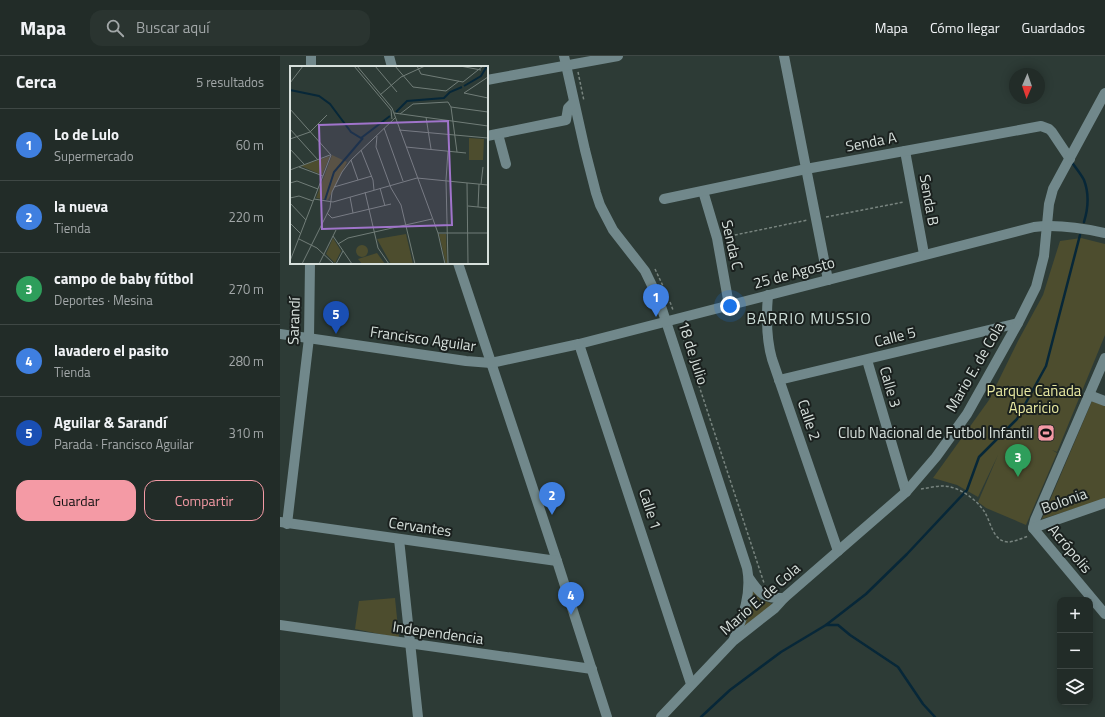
<!DOCTYPE html>
<html lang="es">
<head>
<meta charset="utf-8">
<style>
  :root { --surface:#222c28; --page:#2a3430; --text:#f1f3f6; --muted:#a2a7a8; --line:#3f4845; --accent:#f49aa5 }
  body { margin:0; font-family:"Titillium Web",sans-serif; background:var(--page); color:var(--text) }
  .controls { position:absolute; right:12px; bottom:12px; display:grid; overflow:hidden; border-radius:8px; box-shadow:0 2px 10px #0003 }
  .controls button { width:36px; height:36px; display:grid; place-items:center; padding:0; border:0; border-bottom:1px solid var(--line); background:var(--surface); color:var(--text); font:20px sans-serif }
  .compass { position:absolute; left:729px; top:12px; width:36px; height:36px; border-radius:50%; background:var(--surface); box-shadow:0 2px 10px #0003; rotate:182deg }
  .you { position:absolute; left:450px; top:250px; width:14px; height:14px; margin:-10px; border:3px solid #fff; border-radius:50%; background:#1a73e8; box-shadow:0 0 0 6px #1a73e833 }
  .badge { display:grid; place-items:center; width:26px; height:26px; border-radius:50%; background:var(--accent); color:#fff; font-size:13px; font-weight:700 }
  .pin { position:absolute; translate:-50% -33px; filter:drop-shadow(0 1px 2px #0008) }
  .pin::after { content:''; position:absolute; top:21px; width:14px; height:12px; background:inherit; clip-path:polygon(0 0,100% 0,50% 100%) }
  .list { margin:0; padding:0; list-style:none }
  h2 { display:flex; justify-content:space-between; align-items:center; height:52px; margin:0; padding:0 16px; font-size:17px }
  h2 small { font-size:13px; font-weight:400; color:var(--muted) }
  .list li { display:grid; grid-template-columns:26px 1fr auto; gap:12px; align-items:center; box-sizing:border-box; height:72px; padding:0 16px; border-top:1px solid var(--line) }
  .list b { display:block; font-size:15px; white-space:nowrap }
  .list p { margin:0; font-size:13px; white-space:nowrap; color:var(--muted) }
  .list em { font-size:13px; font-style:normal; color:var(--muted) }
  .actions { display:flex; gap:8px; padding:12px 16px }
  .actions a { flex:1; padding:9px 0; border:1px solid var(--accent); border-radius:12px; text-align:center; font-size:14px; color:var(--accent) }
  .actions .main { background:var(--accent); color:#111 }
  .icon { flex:none; width:22px; height:22px; fill:none; stroke:currentColor; stroke-width:2; stroke-linecap:round; stroke-linejoin:round }
  .map { position:relative; flex:none; width:825px; height:661px; overflow:hidden }
  header { display:flex; align-items:center; gap:24px; box-sizing:border-box; height:56px; padding:0 20px; background:var(--surface); border-bottom:1px solid var(--line) }
  header strong { font-size:19px }
  nav { display:flex; gap:22px; margin-inline-start:auto; font-size:14px }
  .search { width:280px; height:36px; background:var(--page); display:flex; align-items:center; gap:10px; box-sizing:border-box; padding:0 14px; border-radius:12px; color:var(--muted); font-size:15px }
  main { display:flex }
  aside { flex:1; background:var(--surface) }
  .map>svg:first-child { display:block }
  .green { fill:#4d4d2e }
  .lines { fill:none; stroke-linecap:round; stroke-linejoin:round }
  .stream { stroke:#072738; stroke-width:2.5 }
  .path { stroke:#78847f; stroke-width:1.5; stroke-dasharray:3 2; stroke-linecap:butt }
  .minor { stroke:#71888b; stroke-width:10 }
  .labels { text-anchor:middle; stroke-width:4; stroke-linejoin:round; paint-order:stroke }
  .street-label { font-size:15px; fill:#d7e0dc; stroke:#1a201e }
  .park-label { font-size:15px; fill:#e9e9a2; stroke:#1a201e }
  .poi-label { font-size:15px; fill:#d7e0dc; stroke:#1a201e; text-anchor:end }
  .neighbourhood-label { font-size:16px; letter-spacing:1px; fill:#cadbd5; stroke:#1a201e }
  .inset-river { fill:none; stroke:#072738; stroke-width:2 }
  .inset-road { fill:none; stroke:#717d78; stroke-width:1 }
  .view { fill:#a074cb; fill-opacity:0.15; stroke:#a074cb; stroke-width:2 }
  .inset-edge { fill:none; stroke:#d7e0dc; stroke-width:2 }
</style>
</head>
<body>
<header>
<strong>Mapa</strong>
<div class="search"><svg class="icon" aria-label="search" viewBox="0 0 24 24"><circle cx="10" cy="10" r="6"/><path d="M15 15l6 6"/></svg>Buscar aquí</div>
<nav><a>Mapa</a><a>Cómo llegar</a><a>Guardados</a></nav>
</header>
<main>
<aside>
<h2>Cerca<small>5 resultados</small></h2>
<ul class="list">
<li><span class="badge" style="background:#3f7fe0">1</span><div><b>Lo de Lulo</b><p>Supermercado</p></div><em>60 m</em></li>
<li><span class="badge" style="background:#3f7fe0">2</span><div><b>la nueva</b><p>Tienda</p></div><em>220 m</em></li>
<li><span class="badge" style="background:#2e9e5b">3</span><div><b>campo de baby fútbol</b><p>Deportes · Mesina</p></div><em>270 m</em></li>
<li><span class="badge" style="background:#3f7fe0">4</span><div><b>lavadero el pasito</b><p>Tienda</p></div><em>280 m</em></li>
<li><span class="badge" style="background:#1a4fb4">5</span><div><b>Aguilar &amp; Sarandí</b><p>Parada · Francisco Aguilar</p></div><em>310 m</em></li>
</ul>
<div class="actions"><a class="main">Guardar</a><a>Compartir</a></div>
</aside>
<div class="map">
<svg width="825" height="661" viewBox="0 0 825 661">
  <rect width="100%" height="100%" fill="#2d3b36"/>
  <g class="green">
    <path d="M801,182L825,188V279L777,396L772,394L777,397L746,469L706,452L698,446L718,399L698,441L677,429L653,422L709,344L738,285L763,239L780,185Z"/>
    <path d="M812,345L825,350V443L762,463Z"/>
    <path d="M472,533L481,544L493,548L468,569L464,570Z"/>
    <path d="M115,542L119,582L75,573L79,545Z"/>
  </g>
  <g class="lines">
    <g class="stream">
      <path d="M791,105C795,111 801,118 804,124C809,137 808,153 804,166"/>
      <path d="M546,569L586,538L627,498L687,434L699,401L737,363L766,310L800,179"/>
      <path d="M421,661L450,634L501,596L546,569H558L570,579L618,611L643,648L655,661"/>
    </g>
    <g class="path">
      <path d="M298,16L304,45"/>
      <path d="M546,161L624,146"/>
      <path d="M445,181L528,164"/>
      <path d="M375,213L383,230"/>
      <path d="M390,246L393,254"/>
      <path d="M400,272L484,527"/>
      <path d="M641,433C648,432 656,430 663,430C678,430 696,443 704,455C711,465 712,485 728,486C734,486 742,482 749,480"/>
    </g>
    <g class="minor">
      <path d="M109,0L112,11"/>
      <path d="M284,0L305,94L316,137L320,149L333,174L365,215L379,244L467,512C472,537 463,561 454,583"/>
      <path d="M504,0L548,224"/>
      <path d="M31,11V0"/>
      <path d="M207,24L338,0"/>
      <path d="M218,78L226,108"/>
      <path d="M207,80L286,64L288,52L293,47"/>
      <path d="M625,95L644,198"/>
      <path d="M423,135L437,182L449,249"/>
      <path d="M384,143L526,113L761,70L769,73L772,76L790,103"/>
      <path d="M178,207L277,505L327,661"/>
      <path d="M488,239C486,262 486,282 492,303L558,495"/>
      <path d="M0,278L186,305L211,307L299,288L754,171C777,168 802,172 825,177"/>
      <path d="M299,288L411,628"/>
      <path d="M825,302L755,464L753,472L825,558"/>
      <path d="M587,304L626,436"/>
      <path d="M499,324L738,267"/>
      <path d="M809,339L825,345"/>
      <path d="M0,466L277,505"/>
      <path d="M7,468L29,282L30,207"/>
      <path d="M753,472L825,447"/>
      <path d="M119,483L138,661"/>
      <path d="M469,522C480,538 484,543 504,542"/>
      <path d="M0,569L312,613"/>
      <path d="M381,661L453,585L495,552L504,542L626,436L656,401L687,358L738,267L756,231L764,200L769,148L773,133L825,37"/>
    </g>
  </g>
  <defs>
    <g id="stadium-square" transform="scale(0.9)"><rect x="-9" y="-9" width="18" height="18" rx="4" fill="#f49aa5" stroke="#1a201e"/><path d="M0-5a6.5 5 0 1 0 0 10a6.5 5 0 1 0 0-10ZM-3.5-1.8h7v3.6h-7Z" fill="#111"/></g>
  </defs>
  <g fill-rule="evenodd">
    <use href="#stadium-square" x="766" y="377"/>
  </g>
  <g class="labels">
    <g class="street-label">
      <text transform="translate(591 86) rotate(-11)" y="5">Senda A</text>
      <text transform="translate(649 144) rotate(80)" y="5">Senda B</text>
      <text transform="translate(452 189) rotate(77)" y="5">Senda C</text>
      <text transform="translate(514 217) rotate(-15)" y="5">25 de Agosto</text>
      <text transform="translate(14 265) rotate(-88)" y="5">Sarandí</text>
      <text transform="translate(615 281) rotate(-14)" y="5">Calle 5</text>
      <text transform="translate(143 283) rotate(8)" y="5">Francisco Aguilar</text>
      <text transform="translate(413 297) rotate(72)" y="5">18 de Julio</text>
      <text transform="translate(695 311) rotate(-60)" y="5">Mario E. de Cola</text>
      <text transform="translate(610 331) rotate(74)" y="5">Calle 3</text>
      <text transform="translate(529 364) rotate(71)" y="5">Calle 2</text>
      <text transform="translate(784 445) rotate(-20)" y="5">Bolonia</text>
      <text transform="translate(370 453) rotate(72)" y="5">Calle 1</text>
      <text transform="translate(140 471) rotate(8)" y="5">Cervantes</text>
      <text transform="translate(790 493) rotate(50)" y="5">Acrópolis</text>
      <text transform="translate(480 543) rotate(-41)" y="5">Mario E. de Cola</text>
      <text transform="translate(158 577) rotate(8)" y="5">Independencia</text>
    </g>
    <g class="park-label">
      <text x="754" y="340">Parque Cañada<tspan x="754" dy="17">Aparicio</tspan></text>
    </g>
    <g class="poi-label">
      <text x="753" y="382">Club Nacional de Futbol Infantil</text>
    </g>
    <g class="neighbourhood-label">
      <text x="529" y="268">BARRIO MUSSIO</text>
    </g>
  </g>
  <g transform="translate(10 10)">
    <rect width="198" height="198" fill="#2d3b36"/>
    <path d="M179,72L194,73L193,94H179ZM42,89L57,96L38,134L26,132ZM40,90L32,109L11,100ZM116,168L123,198H101L87,173ZM149,168H156L157,198H156ZM43,172L51,185L45,197L36,188ZM66 185a6 6 0 1 1 12 0a6 6 0 1 1-12 0ZM87,187L95,198H72L68,193Z" fill="#4d4d2e"/>
    <path class="inset-river" d="M174,20L191,10L197,0M0,24L29,30L40,38L61,66L71,72L100,50M106,46L117,35L154,32L160,26L172,21M35,134L44,106L73,72"/>
    <path class="inset-road" d="M64,0L101,44L102,53M67,0L102,42L148,167L155,198M85,0L107,26M105,0L123,21L156,25L169,15M127,0L131,8L173,16L193,0M170,0L191,4M0,17L13,0M174,27L198,11M174,27L198,32M90,29L111,11L135,0M161,41L198,46M0,43L41,89L0,195M104,47L198,60M110,48L123,38L158,36L161,41L167,86M136,51L141,83M94,62L113,115M0,63L28,94M109,64L198,72M87,70L86,81L101,122L111,139L125,198M0,73L20,66L37,49M116,81L176,87M0,83L14,98M71,84L83,114L84,124M61,94L68,114M9,101L33,110M0,104L40,89M0,117L7,115L28,123M177,117L178,198M191,118L193,101M44,121L82,110M90,122L95,140M75,126L88,182L99,198M60,131L63,147M0,132L9,130L23,135M24,133L43,136L127,112L198,119M0,137L16,154M178,140L198,142M188,141L189,118M37,147L42,152L101,138M0,157L11,168M148,167H198M43,170L62,198M9,173L27,182L44,198M48,178L58,172L142,153M12,198L40,142L42,126L52,106L61,94L105,52M29,198L46,164M46,198L53,185M158,198L156,114L158,85"/>
    <path class="view" d="M158,55L162,159L32,163L29,59Z"/>
    <rect width="198" height="198" class="inset-edge"/>
  </g>
</svg>
<div class="controls">
<button>+</button>
<button>−</button>
<button><svg class="icon" aria-label="layers" viewBox="0 0 24 24"><path d="M12 4l9 5-9 5-9-5zM3 14l9 5 9-5"/></svg></button>
</div>
<svg class="compass" viewBox="-18 -18 36 36"><path d="M0-13l5 13h-10z" fill="#e53935"/><path d="M0 13l5-13h-10z" fill="#a2a7a8"/></svg>
<div class="you"></div>
<div class="pin badge" style="left:376px;top:261px;background:#3f7fe0">1</div>
<div class="pin badge" style="left:272px;top:459px;background:#3f7fe0">2</div>
<div class="pin badge" style="left:738px;top:421px;background:#2e9e5b">3</div>
<div class="pin badge" style="left:291px;top:559px;background:#3f7fe0">4</div>
<div class="pin badge" style="left:56px;top:278px;background:#1a4fb4">5</div>
</div>
</main>
</body>
</html>
